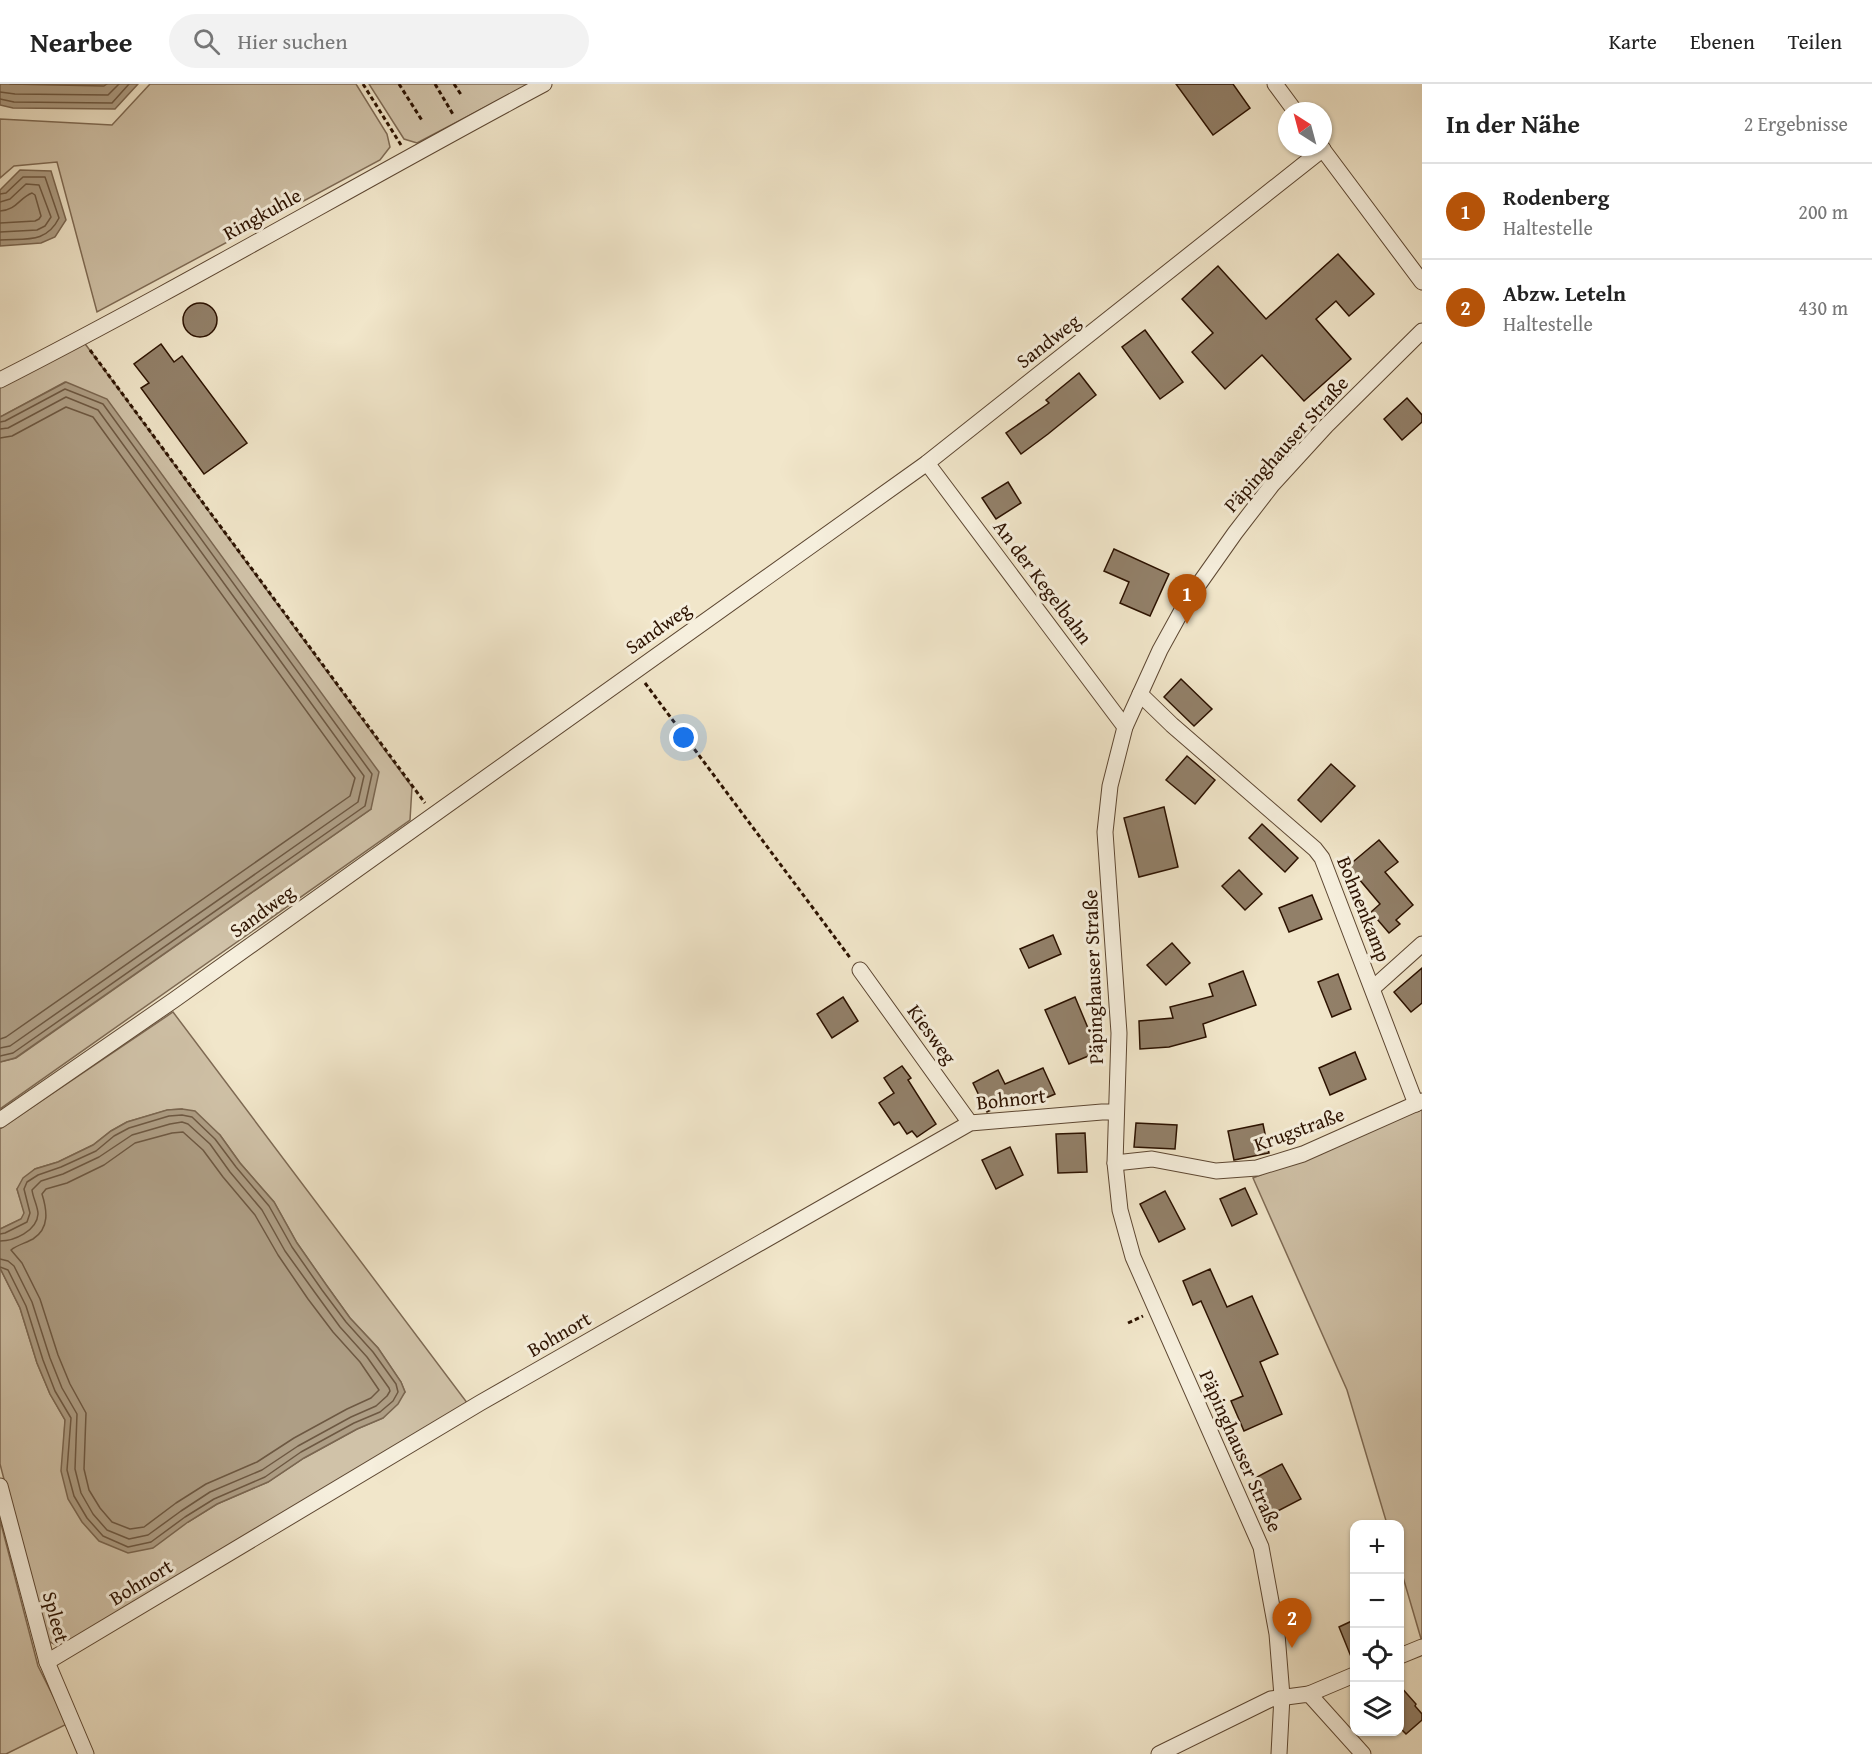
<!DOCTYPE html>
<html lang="de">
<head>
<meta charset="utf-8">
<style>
  :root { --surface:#fff; --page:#f2f2f2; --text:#222; --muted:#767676; --line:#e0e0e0; --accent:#b45309 }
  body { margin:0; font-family:"Gentium Book Plus",serif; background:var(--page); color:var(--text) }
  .controls { position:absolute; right:18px; bottom:18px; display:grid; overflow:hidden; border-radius:12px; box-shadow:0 2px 4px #0004 }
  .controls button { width:54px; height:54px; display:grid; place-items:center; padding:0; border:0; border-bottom:2px solid var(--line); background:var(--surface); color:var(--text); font:30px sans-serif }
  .compass { position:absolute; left:1278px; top:18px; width:54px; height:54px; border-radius:50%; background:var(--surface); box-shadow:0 2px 4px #0004; rotate:324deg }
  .you { position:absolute; left:684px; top:654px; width:21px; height:21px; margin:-15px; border:4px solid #fff; border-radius:50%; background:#1a73e8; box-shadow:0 0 0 9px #1a73e833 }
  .badge { display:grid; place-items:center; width:39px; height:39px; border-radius:50%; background:var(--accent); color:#fff; font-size:20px; font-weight:700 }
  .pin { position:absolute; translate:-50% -50px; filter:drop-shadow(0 2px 3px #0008) }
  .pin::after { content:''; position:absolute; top:32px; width:21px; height:18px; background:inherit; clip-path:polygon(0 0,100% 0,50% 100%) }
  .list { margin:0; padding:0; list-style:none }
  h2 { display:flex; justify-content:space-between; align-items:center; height:78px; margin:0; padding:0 24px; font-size:26px }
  h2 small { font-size:20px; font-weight:400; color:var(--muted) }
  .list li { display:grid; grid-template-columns:39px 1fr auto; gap:18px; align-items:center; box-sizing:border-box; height:96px; padding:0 24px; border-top:2px solid var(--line) }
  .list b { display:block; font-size:22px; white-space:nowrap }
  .list p { margin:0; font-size:20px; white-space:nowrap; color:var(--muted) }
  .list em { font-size:20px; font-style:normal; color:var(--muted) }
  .icon { flex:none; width:33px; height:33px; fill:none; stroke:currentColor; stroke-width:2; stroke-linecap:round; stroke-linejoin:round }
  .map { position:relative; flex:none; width:1422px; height:1670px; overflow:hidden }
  header { display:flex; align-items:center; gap:36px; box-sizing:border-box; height:84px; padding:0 30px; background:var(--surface); border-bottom:2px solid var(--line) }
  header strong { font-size:28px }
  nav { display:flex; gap:33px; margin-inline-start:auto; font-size:21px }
  .search { width:420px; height:54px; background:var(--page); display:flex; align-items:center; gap:15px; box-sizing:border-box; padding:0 21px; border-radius:33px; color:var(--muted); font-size:22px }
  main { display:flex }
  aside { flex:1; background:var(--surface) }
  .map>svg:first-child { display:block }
  .green { fill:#d0c2a8; stroke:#7e6a54; stroke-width:1.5 }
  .water { fill:#ae9e85; stroke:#7a6650; stroke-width:1.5 }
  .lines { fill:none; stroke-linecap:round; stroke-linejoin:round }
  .shore { stroke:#6d5842; stroke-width:1.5 }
  .building { fill:#928069; stroke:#2c1200; stroke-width:1.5 }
  .minor-casing { stroke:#5d4732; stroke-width:17 }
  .path { stroke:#2c1200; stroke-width:3; stroke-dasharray:4.5 3; stroke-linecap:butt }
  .minor { stroke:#f6efdd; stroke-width:15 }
  .labels { text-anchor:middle; stroke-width:6; stroke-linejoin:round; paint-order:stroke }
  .street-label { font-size:20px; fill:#2c1200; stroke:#f6efdd }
</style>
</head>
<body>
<header>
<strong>Nearbee</strong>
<div class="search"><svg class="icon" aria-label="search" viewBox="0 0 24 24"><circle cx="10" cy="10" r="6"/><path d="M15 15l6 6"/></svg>Hier suchen</div>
<nav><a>Karte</a><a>Ebenen</a><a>Teilen</a></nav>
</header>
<main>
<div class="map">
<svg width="1422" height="1670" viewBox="0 0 1422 1670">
  <rect width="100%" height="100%" fill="#f1e6ca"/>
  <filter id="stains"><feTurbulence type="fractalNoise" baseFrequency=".00333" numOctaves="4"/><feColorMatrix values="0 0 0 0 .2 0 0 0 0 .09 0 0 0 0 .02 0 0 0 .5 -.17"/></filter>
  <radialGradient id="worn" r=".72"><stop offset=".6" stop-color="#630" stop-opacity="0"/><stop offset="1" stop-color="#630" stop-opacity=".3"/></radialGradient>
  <g class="green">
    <path d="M150,0H356L387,50L390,63L380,76L97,228L57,78L14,82L0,94V35L112,41Z"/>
    <path d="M369,0H529L417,59L404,55Z"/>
    <path d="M83,257L412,703L410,736L0,1025V978L16,974L371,725L65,298L0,333V301Z"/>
    <path d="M173,928L468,1320L60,1563L46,1556L0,1380V1184L20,1224L37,1279L50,1310L65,1336L64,1359L188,1438L217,1420L268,1398L304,1374L357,1345L383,1334L405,1308L401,1298L378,1264L350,1234L327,1202L297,1159L274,1118L240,1079L220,1051L182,1025L168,1026L127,1038L111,1047L93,1061L58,1078L35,1085L17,1105L25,1130L21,1135L0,1145V1045Z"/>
    <path d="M1422,1023V1558L1400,1483V1440H1387L1347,1306L1253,1094Z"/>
    <path d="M0,1436L38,1582L67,1640L6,1670H0Z"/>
  </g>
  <g class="water">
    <path d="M0,0H138L115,25L13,24L0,21Z"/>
    <path d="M20,86L51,87L66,136L55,153L41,159L0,162V106Z"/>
    <path d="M66,298L107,315L379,688L371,725L15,974L0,978V333Z"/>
    <path d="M182,1025L195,1027L220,1051L240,1079L274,1118L297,1159L327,1202L350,1234L378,1264L401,1298L405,1308L398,1320L383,1334L357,1345L304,1374L268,1398L217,1420L188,1438L153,1464L128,1469L99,1457L82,1438L68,1415L61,1387L65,1336L50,1310L37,1279L20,1224L0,1184V1145L21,1135L24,1129L17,1105L23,1094L35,1085L58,1078L93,1061L111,1047L127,1038L167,1026Z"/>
  </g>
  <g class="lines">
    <g class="shore">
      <path d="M10,0L104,2L107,0"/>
      <path d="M0,8L15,10L108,11L119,0"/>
      <path d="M0,15L14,18L112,19L129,0"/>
      <path d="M0,110L6,109L23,93H45L59,134C46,160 25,154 0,156"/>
      <path d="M0,118L10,115L26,100L39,101L51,133L45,142L37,146L0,148"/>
      <path d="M0,127C17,126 19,114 32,109L35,111L41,132L39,135L35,137L0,139"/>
      <path d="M0,338L5,337L65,305L103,320L372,690L365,722L13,969L0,972"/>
      <path d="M0,345L8,344L66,313L98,326L364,692L358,718L10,962L0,964"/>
      <path d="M0,354L12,352L66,323L93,333L355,694L350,712L6,953L0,955"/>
      <path d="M183,1048L203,1066L223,1093L255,1131L278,1171L308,1215L333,1248L360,1278L379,1306L371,1314L347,1325L294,1354L257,1378L206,1400L176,1419L144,1443L130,1445L112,1438L100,1424L89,1406L84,1385L86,1329L70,1300L58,1271L40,1215L22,1179L11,1166C17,1161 26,1159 33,1155C50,1144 47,1126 42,1110L46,1105L67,1099L104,1081L135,1059L172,1049Z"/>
      <path d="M0,1150L5,1149L27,1138L30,1129L24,1105L27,1098L38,1091L61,1083L96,1067L114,1052L129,1044L169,1032L182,1031L192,1033L215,1055L236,1083L269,1122L292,1163L322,1206L346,1238L373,1268L396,1300L398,1308L393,1317L380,1328L354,1339L301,1368L265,1393L214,1415L185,1433L151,1458L128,1463L103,1452L87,1434L74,1412L67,1386L71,1334L55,1307L43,1276L26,1222L8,1186L0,1183"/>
      <path d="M0,1157C14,1157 37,1147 38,1130C38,1123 33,1114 32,1106L41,1097L63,1090L99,1073L132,1051L170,1040L182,1038L188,1040L210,1060L230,1088L262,1126L285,1167L316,1210L340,1243L367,1273L389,1304L390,1307L387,1312L376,1322L351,1333L298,1362L262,1386L210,1408L181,1427L148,1451L129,1455L107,1446L93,1430L81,1409L75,1385L77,1330L62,1304L50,1274L32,1218L14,1182L8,1177L0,1175"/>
    </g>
  </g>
  <g class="building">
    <path d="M1176,0H1233L1250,24L1213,51Z"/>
    <path d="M1338,170L1374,210L1349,232L1336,217L1316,235L1351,275L1304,317L1262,271L1225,305L1192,268L1213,249L1182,215L1218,182L1266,235Z"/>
    <circle cx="200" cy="236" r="17"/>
    <path d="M1145,246L1183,298L1160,315L1122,263Z"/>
    <path d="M161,260L174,278L182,272L247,359L204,390L141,304L149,299L134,280Z"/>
    <path d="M1079,289L1096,311L1048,350L1021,370L1006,349L1049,319L1046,316Z"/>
    <path d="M1407,314L1422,331V338L1402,356L1384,335Z"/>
    <path d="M1008,398L1021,419L996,435L982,414Z"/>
    <path d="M1114,465L1169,490L1150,532L1120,519L1129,498L1104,487Z"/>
    <path d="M1181,595L1212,625L1194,642L1164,613Z"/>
    <path d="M1187,672L1215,696L1195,720L1166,696Z"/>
    <path d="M1331,680L1355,702L1321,738L1298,716Z"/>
    <path d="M1164,723L1178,783L1139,793L1124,734Z"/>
    <path d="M1262,740L1298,774L1285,788L1249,754Z"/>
    <path d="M1379,756L1398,778L1385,788L1413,821L1396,836L1400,840L1389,849L1371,828L1380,820L1348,782Z"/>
    <path d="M1239,786L1262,810L1245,826L1222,802Z"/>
    <path d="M1312,811L1322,835L1289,848L1279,824Z"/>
    <path d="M1053,851L1061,870L1029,884L1020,865Z"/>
    <path d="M1172,859L1190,879L1166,901L1147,881Z"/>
    <path d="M1422,884V919L1411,928L1394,908Z"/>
    <path d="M1243,887L1256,921L1203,940L1206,953L1169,963L1140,965L1139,937L1173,934L1170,923L1213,912L1209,900Z"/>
    <path d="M1338,890L1351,925L1332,933L1318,898Z"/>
    <path d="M843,913L858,937L832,954L817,930Z"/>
    <path d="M1075,913L1098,968L1069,980L1045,926Z"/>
    <path d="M1355,968L1366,995L1330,1011L1319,984Z"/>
    <path d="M902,982L911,994L908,996L936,1040L917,1053L912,1047L907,1050L899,1038L894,1041L879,1019L894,1009L884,994Z"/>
    <path d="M1043,984L1055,1010L1032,1020L1027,1009L987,1028L973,999L998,986L1005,1000Z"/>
    <path d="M1136,1039L1177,1041L1175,1065L1134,1063Z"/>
    <path d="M1263,1040L1269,1069L1234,1076L1228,1047Z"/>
    <path d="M1085,1049L1087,1088L1058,1089L1056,1050Z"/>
    <path d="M1010,1063L1023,1091L996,1105L982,1076Z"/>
    <path d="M1245,1104L1257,1130L1232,1142L1220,1115Z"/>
    <path d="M1165,1107L1185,1145L1159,1158L1140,1120Z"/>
    <path d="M1210,1185L1227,1223L1252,1212L1278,1270L1260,1278L1282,1330L1244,1347L1231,1317L1243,1312L1201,1217L1193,1221L1183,1197Z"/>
    <path d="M1282,1380L1301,1415L1274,1429L1255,1394Z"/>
    <path d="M1354,1536V1580L1339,1543Z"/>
    <path d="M1400,1602L1416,1620L1415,1622L1422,1630V1636L1406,1650L1400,1644Z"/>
  </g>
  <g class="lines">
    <g class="minor-casing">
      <g id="minor">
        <path d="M1275,0L1295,27"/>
        <path d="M1321,63L1422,198"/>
        <path d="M0,296C184,202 362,97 544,0"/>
        <path d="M927,379L1125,643"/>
        <path d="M1140,610L1172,641L1315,765L1322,774L1416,1020"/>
        <path d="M860,886L970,1039"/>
        <path d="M1373,904L1422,860"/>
        <path d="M0,1036L174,916L927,379L1323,65"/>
        <path d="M1115,1079L1152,1075L1216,1087L1257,1084L1303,1070L1422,1017"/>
        <path d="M0,1402L47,1578L86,1670"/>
        <path d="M1400,1572L1422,1563"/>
        <path d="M47,1578L480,1319L970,1039L1102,1028H1116"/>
        <path d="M1309,1610L1354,1591"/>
        <path d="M1159,1670L1271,1615L1309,1610L1363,1670"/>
        <path d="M1279,1670L1282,1612L1277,1550L1261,1463L1133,1173L1120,1126L1115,1079L1119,949L1105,748L1110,702L1125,643L1160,566L1187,517L1235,449L1272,401L1326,342L1422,247"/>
      </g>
    </g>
    <g class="path">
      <path d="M363,0L401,61"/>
      <path d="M399,0L423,38"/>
      <path d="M435,0L454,32"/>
      <path d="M454,0L462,12"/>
      <path d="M90,266L425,719"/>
      <path d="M645,599L851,875"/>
      <path d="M1128,1239L1143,1232"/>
    </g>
    <use href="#minor" class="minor"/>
  </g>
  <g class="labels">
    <g class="street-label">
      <text transform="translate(262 130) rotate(-29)" y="7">Ringkuhle</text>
      <text transform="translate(1048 257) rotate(-38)" y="7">Sandweg</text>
      <text transform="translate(1286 360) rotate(-48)" y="7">Päpinghauser Straße</text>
      <text transform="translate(1043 498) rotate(53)" y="7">An der Kegelbahn</text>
      <text transform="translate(658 544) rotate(-35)" y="7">Sandweg</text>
      <text transform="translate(1364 825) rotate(68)" y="7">Bohnenkamp</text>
      <text transform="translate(262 827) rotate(-36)" y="7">Sandweg</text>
      <text transform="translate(1093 893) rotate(-92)" y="7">Päpinghauser Straße</text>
      <text transform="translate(932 950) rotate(54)" y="7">Kiesweg</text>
      <text transform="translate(1011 1015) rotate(-6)" y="7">Bohnort</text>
      <text transform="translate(1299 1045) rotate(-20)" y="7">Krugstraße</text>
      <text transform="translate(559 1250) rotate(-30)" y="7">Bohnort</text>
      <text transform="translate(1241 1367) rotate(66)" y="7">Päpinghauser Straße</text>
      <text transform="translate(141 1498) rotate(-31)" y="7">Bohnort</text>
      <text transform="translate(56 1533) rotate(75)" y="7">Spleet</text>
    </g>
  </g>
  <rect width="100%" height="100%" filter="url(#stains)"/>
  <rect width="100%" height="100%" fill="url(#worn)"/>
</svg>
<div class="controls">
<button>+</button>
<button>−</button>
<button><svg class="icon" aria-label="locate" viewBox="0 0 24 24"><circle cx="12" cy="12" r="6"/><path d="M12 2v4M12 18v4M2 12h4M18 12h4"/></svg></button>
<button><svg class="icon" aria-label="layers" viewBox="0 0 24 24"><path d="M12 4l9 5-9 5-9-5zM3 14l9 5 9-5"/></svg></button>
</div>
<svg class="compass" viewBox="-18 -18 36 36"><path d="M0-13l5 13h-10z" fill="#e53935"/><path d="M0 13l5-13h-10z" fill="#767676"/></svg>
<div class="you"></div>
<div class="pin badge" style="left:1187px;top:540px">1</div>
<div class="pin badge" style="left:1292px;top:1564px">2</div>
</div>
<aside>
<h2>In der Nähe<small>2 Ergebnisse</small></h2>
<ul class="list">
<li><span class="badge">1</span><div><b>Rodenberg</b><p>Haltestelle</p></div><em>200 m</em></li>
<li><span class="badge">2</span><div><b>Abzw. Leteln</b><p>Haltestelle</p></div><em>430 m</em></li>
</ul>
</aside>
</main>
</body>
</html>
